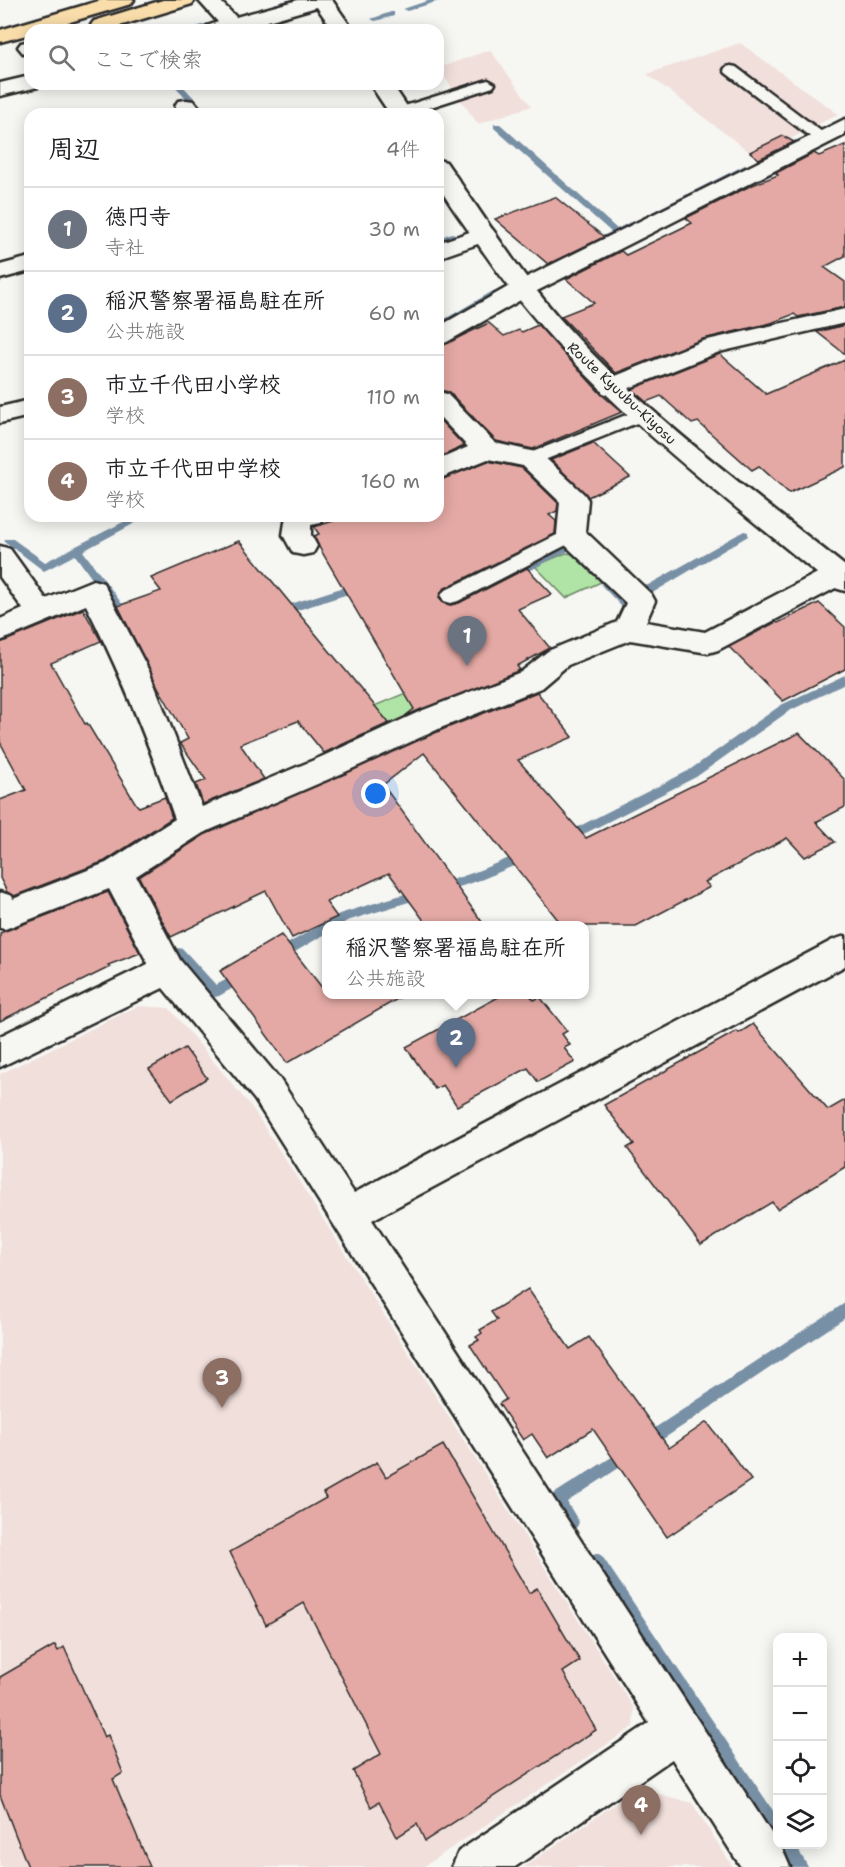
<!DOCTYPE html>
<html lang="ja">
<head>
<meta charset="utf-8">
<style>
  :root { --surface:#fff; --page:#f6f6f6; --text:#202124; --muted:#757577; --line:#e0e0e0; --accent:#d1495b }
  body { margin:0; font-family:"Shantell Sans","Klee One",sans-serif; background:var(--page); color:var(--text) }
  .controls { position:absolute; right:18px; bottom:18px; display:grid; overflow:hidden; border-radius:12px; box-shadow:0 3px 15px #0003 }
  .controls button { width:54px; height:54px; display:grid; place-items:center; padding:0; border:0; border-bottom:2px solid var(--line); background:var(--surface); color:var(--text); font:30px sans-serif }
  .you { position:absolute; left:376px; top:794px; width:21px; height:21px; margin:-15px; border:4px solid #fff; border-radius:50%; background:#1a73e8; box-shadow:0 0 0 9px #1a73e833 }
  .badge { display:grid; place-items:center; width:39px; height:39px; border-radius:50%; background:var(--accent); color:#fff; font-size:20px; font-weight:700 }
  .pin { position:absolute; translate:-50% -50px; filter:drop-shadow(0 2px 3px #0008) }
  .pin::after { content:''; position:absolute; top:32px; width:21px; height:18px; background:inherit; clip-path:polygon(0 0,100% 0,50% 100%) }
  .popup { position:absolute; left:322px; top:921px; width:267px; height:78px; box-sizing:border-box; display:grid; place-content:center; border-radius:12px; background:var(--surface); filter:drop-shadow(0 2px 4px #0005); font-size:20px; white-space:nowrap; color:var(--muted) }
  .popup b { font-size:22px; color:var(--text) }
  .popup::after { content:''; position:absolute; left:50%; top:100%; margin-left:-12px; border:12px solid transparent; border-top-color:var(--surface) }
  .list { margin:0; padding:0; list-style:none }
  h2 { display:flex; justify-content:space-between; align-items:center; height:78px; margin:0; padding:0 24px; font-size:26px }
  h2 small { font-size:20px; font-weight:400; color:var(--muted) }
  .list li { display:grid; grid-template-columns:39px 1fr auto; gap:18px; align-items:center; box-sizing:border-box; height:84px; padding:0 24px; border-top:2px solid var(--line) }
  .list b { display:block; font-size:22px; white-space:nowrap }
  .list p { margin:0; font-size:20px; white-space:nowrap; color:var(--muted) }
  .list em { font-size:20px; font-style:normal; color:var(--muted) }
  .icon { flex:none; width:33px; height:33px; fill:none; stroke:currentColor; stroke-width:2; stroke-linecap:round; stroke-linejoin:round }
  .map { position:relative; flex:none; width:845px; height:1867px; overflow:hidden }
  .search { position:absolute; background:var(--surface); box-shadow:0 3px 15px #0003; left:24px; top:24px; width:420px; height:66px; display:flex; align-items:center; gap:15px; box-sizing:border-box; padding:0 21px; border-radius:18px; color:var(--muted); font-size:22px }
  .panel { position:absolute; background:var(--surface); box-shadow:0 3px 15px #0003; left:24px; top:108px; width:420px; height:414px; border-radius:18px }
  .map>svg:first-child { display:block }
  .built { fill:#f1dfdb }
  .green { fill:#b0e4a6; stroke:#6e8868; stroke-width:1.5 }
  .lines { fill:none; stroke-linecap:round; stroke-linejoin:round }
  .stream { fill:#7890a5; fill-rule:evenodd }
  .building { fill:#e4a9a4; stroke:#2b2b2b; stroke-width:1.5 }
  .lane-casing { stroke:#2b2b2b; stroke-width:5 }
  .street-casing { stroke:#2b2b2b; stroke-width:5 }
  .secondary-casing { stroke:#2b2b2b; stroke-width:5 }
  .primary-casing { stroke:#2b2b2b; stroke-width:5 }
  .lane { fill:#f6f6f2; fill-rule:evenodd }
  .street { fill:#f6f6f2; fill-rule:evenodd }
  .secondary { fill:#f6f6f2; fill-rule:evenodd }
  .primary { fill:#f9deab; fill-rule:evenodd }
  .labels { text-anchor:middle; stroke-width:5; stroke-linejoin:round; paint-order:stroke }
  .far-street-label { font-size:14px; fill:#2b2b2b; stroke:#f6f6f2 }
</style>
</head>
<body>
<div class="map">
<svg width="845" height="1867" viewBox="0 0 845 1867">
  <rect width="100%" height="100%" fill="#f6f6f2"/>
  <filter id="ink" filterUnits="userSpaceOnUse"><feTurbulence type="fractalNoise" baseFrequency=".0167" numOctaves="2"/><feDisplacementMap in="SourceGraphic" scale="12" xChannelSelector="R" yChannelSelector="G"/><feConvolveMatrix kernelMatrix="1 2 1 2 8 2 1 2 1" color-interpolation-filters="sRGB"/></filter>
  <g filter="url(#ink)">
    <g class="built">
      <path d="M740,43L838,114L756,157L647,74Z"/>
      <path d="M490,50L531,106L478,124L438,68Z"/>
      <path d="M138,1006L169,1008L253,1109L634,1708L633,1727L423,1867H0V1074Z"/>
      <path d="M638,1788L692,1803L733,1867H524Z"/>
    </g>
    <g class="green">
      <path d="M566,553L573,554L601,582L566,598L535,566Z"/>
      <path d="M418,688L435,712L379,735L362,711Z"/>
    </g>
    <g class="lines">
      <g class="stream">
        <path d="M288,0L297,1L245,16L241,14Z"/>
        <path d="M430,0H442L407,11L403,9Z"/>
        <path d="M391,12H394V16L375,21L371,19Z"/>
        <path d="M209,23H212V27L199,30H186Z"/>
        <path d="M30,73V77L0,86V82Z"/>
        <path d="M173,84H181L209,114H201Z"/>
        <path d="M494,124H500L617,229L630,222H636V226L593,247H587V243L611,232L494,128Z"/>
        <path d="M795,140L802,142L766,162L759,160Z"/>
        <path d="M745,165L752,167L659,214L652,212Z"/>
        <path d="M452,233L455,234V238L438,244V238Z"/>
        <path d="M579,247L582,248V252L546,270L539,268Z"/>
        <path d="M493,291L496,292V296L438,330V323Z"/>
        <path d="M135,516H148L83,551L131,616L132,619L131,622H123L75,555L44,571L4,541L5,539H13L45,562Z"/>
        <path d="M744,531L748,532V536L649,595H641L640,592L641,589Z"/>
        <path d="M569,543L583,554V558H575L568,551L477,598L473,599L468,595L469,592Z"/>
        <path d="M606,579L610,580L630,601L631,604L630,607H622L602,586L601,583Z"/>
        <path d="M360,582L365,586L364,589L279,616L274,612L275,609Z"/>
        <path d="M845,675V684L789,711L696,777L570,841H562L560,838L562,835L688,771L781,705Z"/>
        <path d="M526,851L532,856L530,859L483,879L441,893L437,891L435,888L437,885L475,872Z"/>
        <path d="M421,889L425,891L427,894L425,897L347,921L339,926H327V933L283,959H275L273,955L275,951L339,914Z"/>
        <path d="M179,948L183,949L216,985L243,971L247,972L249,976L247,980L219,996L215,997L211,996L175,957L173,953L175,949Z"/>
        <path d="M845,1303V1318L651,1447L646,1449L641,1447L639,1442L641,1437Z"/>
        <path d="M629,1446L634,1448L636,1453L634,1458L567,1502L579,1522L577,1527L572,1529C562,1525 554,1510 550,1500L552,1495Z"/>
        <path d="M597,1553L602,1556L778,1818V1841L772,1839L592,1566L589,1561L592,1556Z"/>
        <path d="M778,1842V1844H795L808,1867H790L777,1844Z"/>
      </g>
    </g>
    <g class="building">
      <path d="M783,136L794,142L759,159L750,152Z"/>
      <path d="M845,145V256L824,267L845,282V307L798,317L794,314L771,323L703,339L616,373L561,316L594,303L566,279L621,251L626,255L692,223L686,218L750,186L778,175L776,173L814,153L819,156Z"/>
      <path d="M555,197L604,237L548,264L495,219Z"/>
      <path d="M489,323L504,336L519,330L522,332L538,325L601,394L622,412L533,449L496,441L449,392L438,390V347Z"/>
      <path d="M845,325V354L817,332Z"/>
      <path d="M720,354L766,394L845,360V467L789,493L759,466L752,470L698,422L692,424L661,396L646,402L632,389Z"/>
      <path d="M438,418L464,446L438,458Z"/>
      <path d="M593,443L630,477L588,497L551,460Z"/>
      <path d="M488,461L522,468L558,503L557,511L549,515L556,521L555,534L443,589L439,597L443,603L450,605L459,603L527,568L552,594L518,609L550,648L517,666L520,670L405,716L414,709L319,547L314,536L319,534L314,527L349,516H438V481Z"/>
      <path d="M239,541L389,723L324,753L298,721L240,744L264,779L203,804L196,784L206,780L180,743L188,739L158,687L118,606L161,591L151,578Z"/>
      <path d="M819,603L845,627V669L783,701L729,647L776,622L778,623Z"/>
      <path d="M83,609L101,641L51,663L85,724L87,723L136,804L139,807L165,797L172,818L105,861L14,896L7,892L0,878V800L26,790L0,742V643Z"/>
      <path d="M537,692L573,737L518,760L586,838L799,733L845,780V807L816,822L835,842L805,857L787,838L705,882L710,887L636,926H563L424,753L383,785L485,926H428L389,873L326,902L337,917L292,938L266,891L171,937L139,877L204,835L444,729Z"/>
      <path d="M108,892L140,953L108,965L110,967L0,1021V933Z"/>
      <path d="M281,935L327,994H406L287,1063L220,971Z"/>
      <path d="M504,994H529L534,1000L540,997L567,1031L562,1034L570,1045L564,1048L575,1062L538,1082L528,1068L457,1106L443,1085L435,1089L406,1047Z"/>
      <path d="M753,1024L828,1110L845,1100V1167L777,1209L772,1202L701,1245L627,1148L634,1144L604,1105L737,1031L739,1033Z"/>
      <path d="M185,1048L207,1078L172,1100L149,1069Z"/>
      <path d="M528,1289L570,1349L589,1337L669,1448L707,1422L751,1480L667,1537L593,1429L548,1458L532,1434L523,1440L499,1404L506,1399L470,1345L479,1340L476,1337L482,1333L480,1330L497,1320L491,1312Z"/>
      <path d="M443,1445L529,1593L537,1588L580,1661L563,1672L596,1730L425,1841L417,1824L397,1837L379,1802L371,1807L353,1771L381,1754L304,1603L266,1625L230,1552L326,1498L323,1493L377,1462L386,1477Z"/>
      <path d="M55,1645L58,1651L64,1647L104,1737L108,1735L123,1773L113,1779L150,1867H28L0,1795V1677Z"/>
    </g>
    <g class="lines">
      <g class="lane-casing">
        <g id="lane">
          <path d="M731,66L736,67L826,135L829,138L826,141H816L726,73L724,70L726,67Z"/>
          <path d="M488,80L495,84L493,87L409,114H394L393,112L395,109Z"/>
          <path d="M641,409L647,411L650,415L647,419L537,463H525L522,459L525,455Z"/>
          <path d="M571,528L578,529L580,534L578,539L458,601L451,603L444,601L441,596L444,591Z"/>
        </g>
      </g>
      <g class="street-casing">
        <g id="street">
          <path d="M198,0H219L236,17L298,0H330L327,4L237,30H204L207,26L218,22Z"/>
          <path d="M30,41V55L23,53L18,47L21,43Z"/>
          <path d="M30,76V84H39L38,87L0,96V83Z"/>
          <path d="M186,100L194,101L204,114H181L175,106L178,101Z"/>
          <path d="M845,119V135L531,294L447,342L438,345V327L513,284Z"/>
          <path d="M484,227L492,229L496,234L492,239L438,258V243Z"/>
          <path d="M30,257V271L0,279V265Z"/>
          <path d="M845,309V323L719,352L612,395L603,393L599,387L603,381L703,341Z"/>
          <path d="M438,392L447,394L495,443L540,453L584,494L588,500L585,531L651,594L655,601L646,622L705,632L827,568L837,565L845,568V583L718,650L708,653L630,640L568,665L541,688L443,727L343,773L203,833L136,876L180,960L279,1078L354,1193L833,940L845,936V966L372,1220L783,1851L790,1867H741L672,1759L515,1867H452L459,1851L649,1723L255,1100L163,988L0,1067V1036L148,964L109,889L5,929L0,928V892L12,896L13,899L106,863L175,819C149,744 122,676 86,605L0,641V619L23,609L0,577V546L10,549L46,599L93,580L103,583L149,671L202,807L321,757L421,711L521,672L548,651L617,622L626,603L561,541L557,534L560,502L523,466L488,459L438,479V460L468,447L438,415Z"/>
          <path d="M30,400V416L0,423V407Z"/>
          <path d="M286,516H325L321,523L311,525V535L317,546L313,553L303,555L293,553L283,535Z"/>
        </g>
      </g>
      <g class="secondary-casing">
        <g id="secondary">
          <path d="M312,0H332L353,30H333Z"/>
          <path d="M370,84H392L412,114H390Z"/>
          <path d="M438,160L446,162C485,218 521,276 567,327C649,417 750,490 845,566V591L835,588C704,480 575,387 478,244C470,232 441,194 438,183C436,177 438,167 438,160Z"/>
        </g>
      </g>
      <g class="primary-casing">
        <g id="primary">
          <path d="M102,0H134L131,4L43,30H30V34L0,42V30Z"/>
          <path d="M163,0H195L192,4L106,30L94,29L91,25L94,21Z"/>
        </g>
      </g>
      <use href="#lane" class="lane"/>
      <use href="#street" class="street"/>
      <use href="#secondary" class="secondary"/>
      <use href="#primary" class="primary"/>
    </g>
  </g>
  <g class="labels">
    <g class="far-street-label">
      <text transform="translate(622 393) rotate(43)" y="5">Route Kyuubu-Kiyosu</text>
    </g>
  </g>
</svg>
<div class="controls">
<button>+</button>
<button>−</button>
<button><svg class="icon" aria-label="locate" viewBox="0 0 24 24"><circle cx="12" cy="12" r="6"/><path d="M12 2v4M12 18v4M2 12h4M18 12h4"/></svg></button>
<button><svg class="icon" aria-label="layers" viewBox="0 0 24 24"><path d="M12 4l9 5-9 5-9-5zM3 14l9 5 9-5"/></svg></button>
</div>
<div class="you"></div>
<div class="pin badge" style="left:467px;top:666px;background:#6b7280">1</div>
<div class="pin badge" style="left:456px;top:1068px;background:#5c6f8a">2</div>
<div class="popup"><b>稲沢警察署福島駐在所</b>公共施設</div>
<div class="pin badge" style="left:222px;top:1408px;background:#8d6e63">3</div>
<div class="pin badge" style="left:641px;top:1835px;background:#8d6e63">4</div>
<div class="search"><svg class="icon" aria-label="search" viewBox="0 0 24 24"><circle cx="10" cy="10" r="6"/><path d="M15 15l6 6"/></svg>ここで検索</div>
<section class="panel">
<h2>周辺<small>4件</small></h2>
<ul class="list">
<li><span class="badge" style="background:#6b7280">1</span><div><b>徳円寺</b><p>寺社</p></div><em>30 m</em></li>
<li><span class="badge" style="background:#5c6f8a">2</span><div><b>稲沢警察署福島駐在所</b><p>公共施設</p></div><em>60 m</em></li>
<li><span class="badge" style="background:#8d6e63">3</span><div><b>市立千代田小学校</b><p>学校</p></div><em>110 m</em></li>
<li><span class="badge" style="background:#8d6e63">4</span><div><b>市立千代田中学校</b><p>学校</p></div><em>160 m</em></li>
</ul>
</section>
</div>
</body>
</html>
